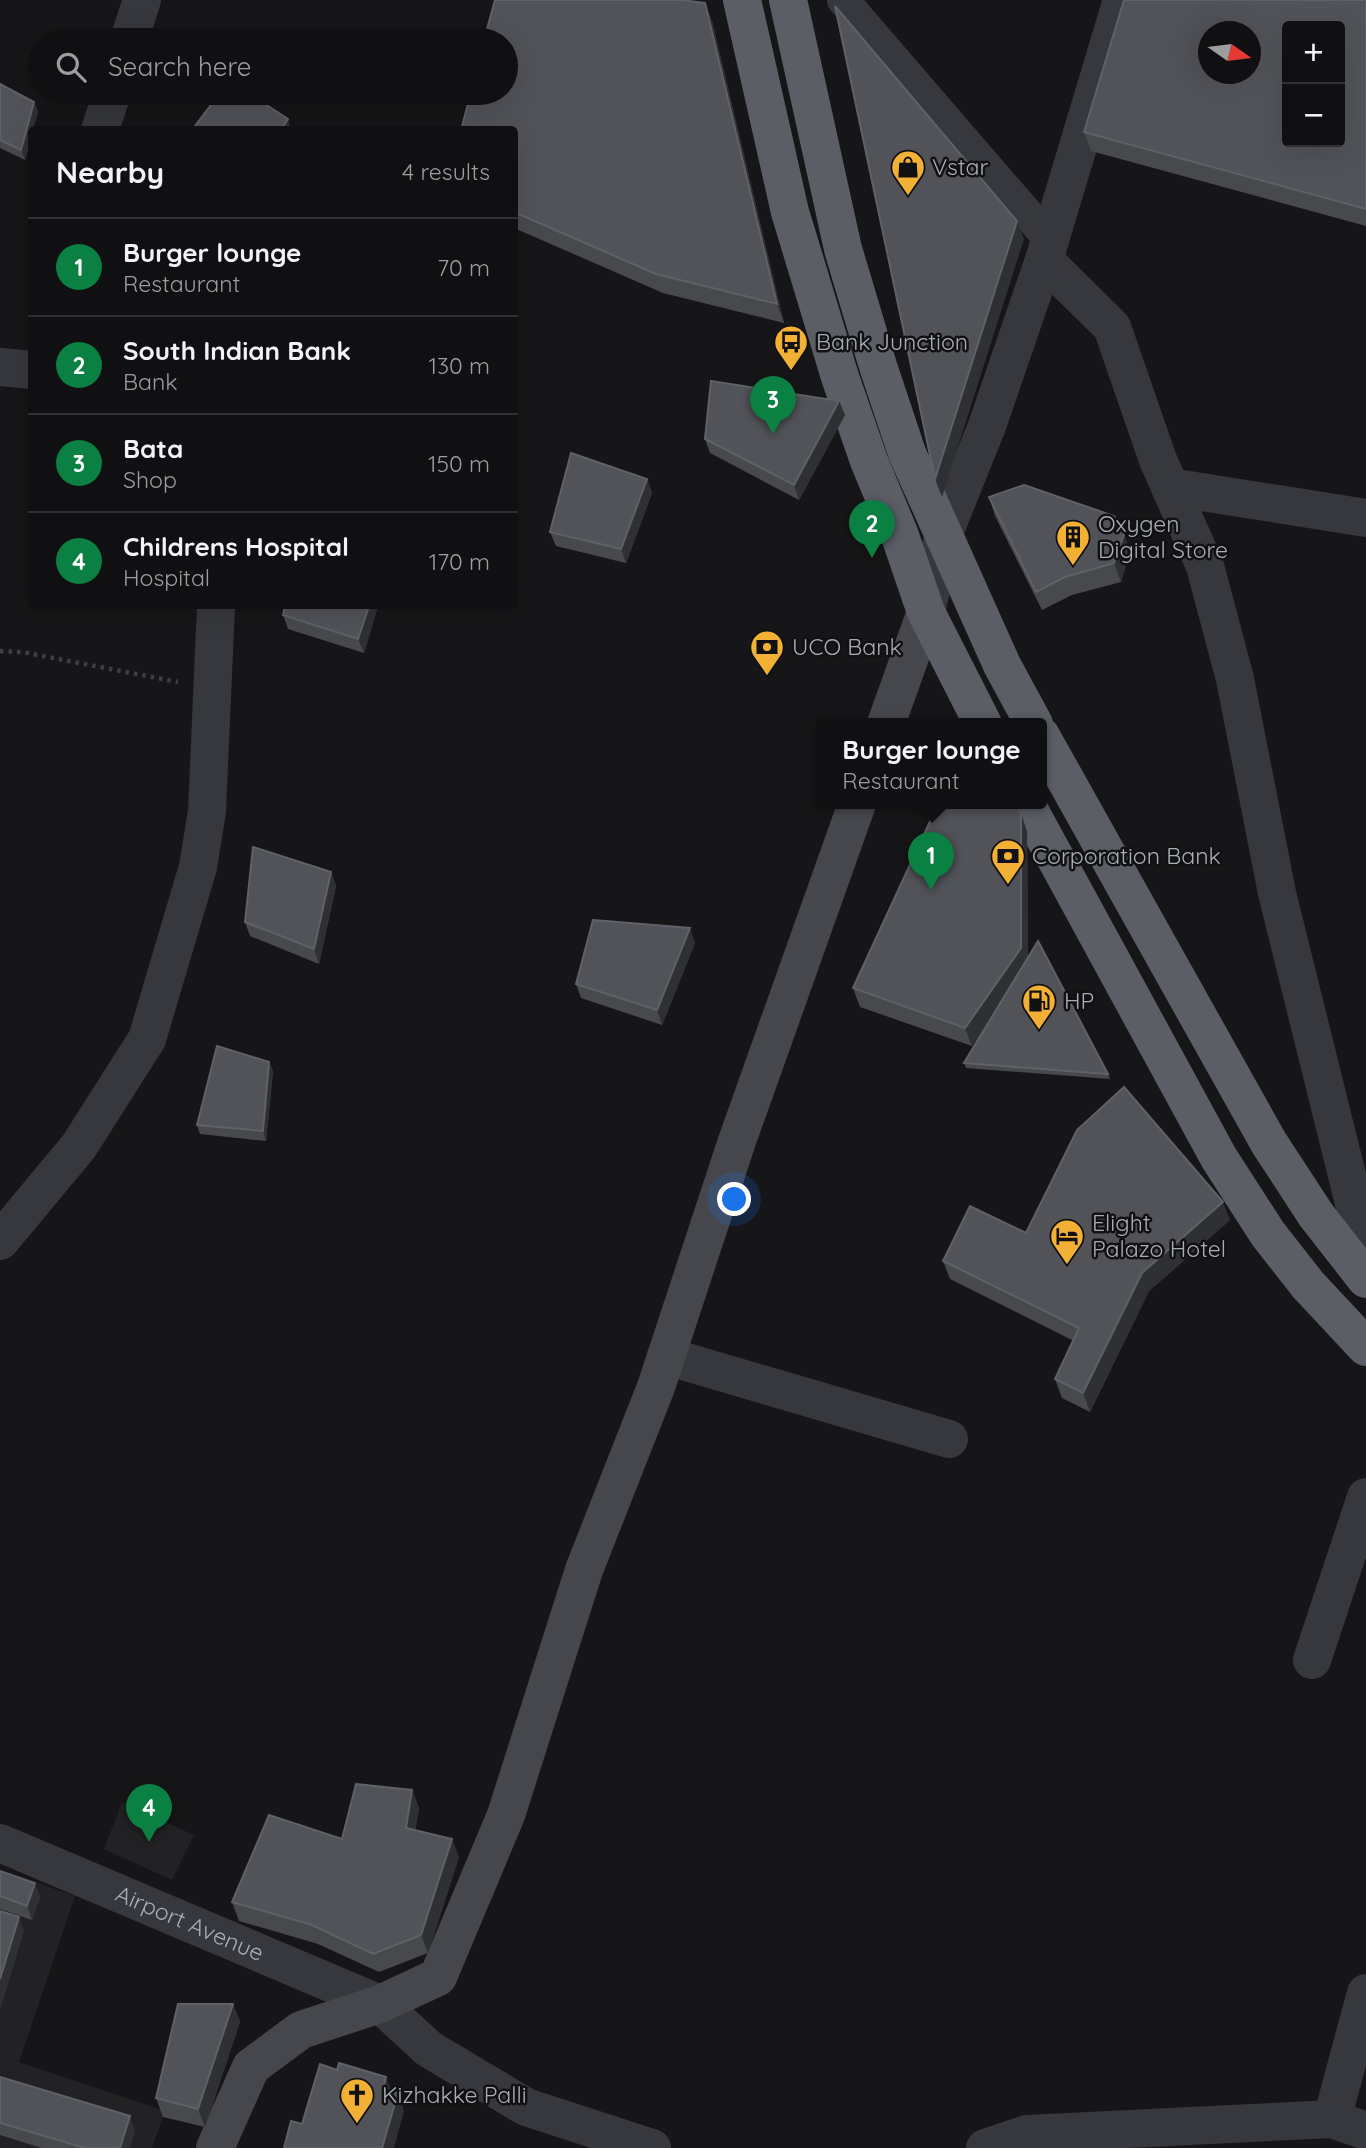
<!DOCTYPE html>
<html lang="en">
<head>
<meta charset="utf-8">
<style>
  :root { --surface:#101012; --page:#1e1e20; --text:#f1f3f6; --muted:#9c9d9f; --line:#303032; --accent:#0b8043 }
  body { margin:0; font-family:Quicksand,sans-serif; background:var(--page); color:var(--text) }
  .controls { position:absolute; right:21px; top:21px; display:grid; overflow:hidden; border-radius:7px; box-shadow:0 7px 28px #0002 }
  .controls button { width:63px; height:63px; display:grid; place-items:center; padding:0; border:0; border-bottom:2px solid var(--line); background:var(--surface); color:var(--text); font:35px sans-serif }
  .compass { position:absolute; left:1198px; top:21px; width:63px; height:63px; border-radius:50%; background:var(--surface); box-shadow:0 7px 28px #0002; rotate:104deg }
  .you { position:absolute; left:735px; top:1200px; width:24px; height:24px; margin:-18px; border:5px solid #fff; border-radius:50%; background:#1a73e8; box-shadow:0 0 0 10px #1a73e833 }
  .badge { display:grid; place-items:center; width:46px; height:46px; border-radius:50%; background:var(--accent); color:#fff; font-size:23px; font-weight:700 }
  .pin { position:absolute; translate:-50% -58px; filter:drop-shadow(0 2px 4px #0008) }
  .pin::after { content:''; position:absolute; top:37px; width:24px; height:21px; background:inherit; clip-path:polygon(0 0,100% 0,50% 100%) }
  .popup { position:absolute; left:816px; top:718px; width:231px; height:91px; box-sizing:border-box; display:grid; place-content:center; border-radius:7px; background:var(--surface); filter:drop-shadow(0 2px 5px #0005); font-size:23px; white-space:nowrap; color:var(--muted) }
  .popup b { font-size:26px; color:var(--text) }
  .popup::after { content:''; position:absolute; left:50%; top:100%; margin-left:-14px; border:14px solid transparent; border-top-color:var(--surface) }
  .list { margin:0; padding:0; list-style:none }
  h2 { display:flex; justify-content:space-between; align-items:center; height:91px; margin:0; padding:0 28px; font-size:30px }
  h2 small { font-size:23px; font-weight:400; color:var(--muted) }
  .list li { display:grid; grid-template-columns:46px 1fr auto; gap:21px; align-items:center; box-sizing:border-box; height:98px; padding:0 28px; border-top:2px solid var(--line) }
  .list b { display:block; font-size:26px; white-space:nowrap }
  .list p { margin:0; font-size:23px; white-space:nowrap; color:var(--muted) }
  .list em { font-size:23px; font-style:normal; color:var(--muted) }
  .icon { flex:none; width:38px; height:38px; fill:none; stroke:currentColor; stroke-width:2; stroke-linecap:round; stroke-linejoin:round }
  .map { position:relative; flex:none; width:1366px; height:2148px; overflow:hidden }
  .search { position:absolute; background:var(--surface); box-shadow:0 7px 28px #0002; left:28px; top:28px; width:490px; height:77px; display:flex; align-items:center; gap:18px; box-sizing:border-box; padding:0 24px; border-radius:38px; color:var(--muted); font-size:26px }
  .panel { position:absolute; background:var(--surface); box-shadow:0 7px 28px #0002; left:28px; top:126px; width:490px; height:483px; border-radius:7px }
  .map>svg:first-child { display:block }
  .built { fill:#222225 }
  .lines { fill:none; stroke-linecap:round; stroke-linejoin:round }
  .path { stroke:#3d3f44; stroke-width:4.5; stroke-dasharray:3.5 5; stroke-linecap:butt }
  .pedestrian { stroke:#37383d; stroke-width:32 }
  .minor { stroke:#37383d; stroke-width:38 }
  .secondary { stroke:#45474d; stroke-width:38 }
  .trunk { stroke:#5b5e65; stroke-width:38 }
  .wall { fill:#47494d }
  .shaded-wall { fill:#2f3033 }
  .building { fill:#525359; stroke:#5f6168; stroke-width:2; fill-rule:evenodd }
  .labels { text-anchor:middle; stroke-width:5; stroke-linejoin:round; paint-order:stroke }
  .poi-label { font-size:23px; fill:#a8adb8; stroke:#111113; text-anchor:start }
  .street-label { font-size:23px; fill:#a8adb8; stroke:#111113 }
</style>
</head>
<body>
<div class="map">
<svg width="1366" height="2148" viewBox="0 0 1366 2148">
  <rect width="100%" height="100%" fill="#161618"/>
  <g class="built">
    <path d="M122,1802L194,1835L172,1880L104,1849Z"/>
    <path d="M0,1870L75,1896L19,2062L165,2111L152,2148H0Z"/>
  </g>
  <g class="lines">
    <path class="path" d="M0,651L22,652L178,682"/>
    <path class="pedestrian" d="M843,0L1050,240"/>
    <g class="minor">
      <path d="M129,40L142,0"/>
      <path d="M100,130L112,93"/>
      <path d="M1044,260L1112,327L1158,460L1205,566L1235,679L1277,893L1366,1252"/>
      <path d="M0,367L32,370"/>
      <path d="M1170,487L1366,518"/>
      <path d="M926,612L944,533L987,426L1044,260L1122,0"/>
      <path d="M0,1241L79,1146L147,1039L198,867L207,811L216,606"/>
      <path d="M666,1356L949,1439"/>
      <path d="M1312,1660L1366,1497"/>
      <path id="s1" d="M0,1843L380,2004L429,2049L526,2107L652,2148"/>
      <path d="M1332,2119L1366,1993"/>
      <path d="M985,2148L1027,2134L1332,2119L1366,2131"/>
    </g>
    <g class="secondary">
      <path d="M886,724L926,612"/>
      <path d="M215,2148L251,2067L301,2030L380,2004L438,1977L506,1815L584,1570L656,1387L737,1141L857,804"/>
    </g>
    <g class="trunk">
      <path d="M742,0L790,212L840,377L869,461L899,533L926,612L983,724"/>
      <path d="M788,0L843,249L878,366L907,453L1002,665L1034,724"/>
      <path d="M1041,736L1269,1143L1316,1215L1366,1279"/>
      <path d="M1026,804L1219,1158L1268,1234L1308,1285L1366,1347"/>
    </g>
  </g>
  <g class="wall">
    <path d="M1366,0V226L1091,151L1084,132Z"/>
    <path d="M712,21L784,323L663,293L514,228V130Z"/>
    <path d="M0,84L34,102L38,112L32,130V135L25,160L0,148Z"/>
    <path d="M839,401L845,415L799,500L710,453L705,439Z"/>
    <path d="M647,479L652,493L626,563L556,546L550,532Z"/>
    <path d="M989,497L1124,534L1130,552L1121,582L1072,595L1042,610L995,516Z"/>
    <path d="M378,606L364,653L288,629L283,615Z"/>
    <path d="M1021,813L1027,832L1028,958L1108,1074L1110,1079L966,1068L964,1063L990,1020L972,1046L860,1007L853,988Z"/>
    <path d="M331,872L336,886L319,964L250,936L245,922Z"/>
    <path d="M695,943L662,1025L581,998L576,984Z"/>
    <path d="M269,1062L273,1071L266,1141L200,1134L197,1125Z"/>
    <path d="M1230,1220L1149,1291L1090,1412L1062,1398L1055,1379L1074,1341L950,1279L943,1261Z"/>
    <path d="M412,1790L419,1808L415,1830L459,1857L428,1953L379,1972L318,1944L239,1921L232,1902L342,1839Z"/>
    <path d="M0,1871L40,1897L32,1920L0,1909Z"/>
    <path d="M233,2004L240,2022L205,2127L163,2117L156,2098Z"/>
    <path d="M0,2077L135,2130L130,2148H42L0,2135Z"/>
  </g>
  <g class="shaded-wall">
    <path d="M705,3L712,21L784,323L777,304Z"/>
    <path d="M34,102L38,112L33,130H32V135L25,160L21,150Z"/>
    <path d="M288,119L291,130H281Z"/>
    <path d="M1017,221L1024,239L942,497L935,479Z"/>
    <path d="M839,401L845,415L799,500L794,485Z"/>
    <path d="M647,479L652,493L626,563L621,549Z"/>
    <path d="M1124,534L1130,552L1121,582L1114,563Z"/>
    <path d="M369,606H378L364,653L358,639Z"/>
    <path d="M1021,813L1027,832L1028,966L972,1046L965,1028Z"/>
    <path d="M331,872L336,886L319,964L314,949Z"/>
    <path d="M690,928L695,943L662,1025L657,1010Z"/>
    <path d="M269,1062L273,1071L266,1141L263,1131Z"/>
    <path d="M1223,1202L1230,1220L1149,1291L1090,1412L1083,1393L1142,1273Z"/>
    <path d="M412,1790L419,1808L413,1847L406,1828Z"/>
    <path d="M452,1839L459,1857L428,1953L421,1935Z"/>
    <path d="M35,1883L40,1897L32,1920L27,1906Z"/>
    <path d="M19,1917L24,1931L0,2011V1979Z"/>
    <path d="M233,2004L240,2022L205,2127L198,2109Z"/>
    <path d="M386,2077L393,2095L383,2089Z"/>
    <path d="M398,2093L404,2111L394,2148H382Z"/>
    <path d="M130,2116L135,2130L130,2148H120Z"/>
  </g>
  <g class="building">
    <path d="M495,0H681L705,3L777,304L656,274L514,212V130H461L471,93H506V40H484Z"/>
    <path d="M1124,0H1366V209L1084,132ZM1287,26H1340V142H1287ZM1208,32H1250V74H1208Z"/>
    <path d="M835,6L1017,221L935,479Z"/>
    <path d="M0,84L34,102L21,150L0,140Z"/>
    <path d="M220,93H248L288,119L281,130H192Z"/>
    <path d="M711,381L839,401L794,485L705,439Z"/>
    <path d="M571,453L647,479L621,549L550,532Z"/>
    <path d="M1024,485L1114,516L1124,534L1114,563L1065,577L1036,592L989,497Z"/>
    <path d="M285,606H369L358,639L283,615Z"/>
    <path d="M938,804H1014L1021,813V948L965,1028L853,988Z"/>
    <path d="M253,847L331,872L314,949L245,922Z"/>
    <path d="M593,920L690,928L657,1010L576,984Z"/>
    <path d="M1038,941L1108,1074L964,1063Z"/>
    <path d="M217,1046L269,1062L263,1131L197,1125Z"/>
    <path d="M1124,1087L1223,1202L1142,1273L1083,1393L1055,1379L1079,1328L943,1261L970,1206L1026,1233L1077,1130Z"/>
    <path d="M356,1784L412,1790L406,1828L452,1839L421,1935L373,1954L312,1925L232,1902L269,1815L342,1839Z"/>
    <path d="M0,1871L35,1883L27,1906L0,1896Z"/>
    <path d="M0,1911L19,1917L0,1979Z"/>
    <path d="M178,2004H233L198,2109L156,2098Z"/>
    <path d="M339,2063L386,2077L383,2089L398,2093L382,2148H284L291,2121L302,2124L320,2064L337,2070Z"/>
    <path d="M0,2077L130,2116L120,2148H85L0,2123Z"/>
  </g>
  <defs>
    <g id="shop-pin" transform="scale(1.75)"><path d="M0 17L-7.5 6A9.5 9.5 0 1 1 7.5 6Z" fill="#f2b134" stroke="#111113"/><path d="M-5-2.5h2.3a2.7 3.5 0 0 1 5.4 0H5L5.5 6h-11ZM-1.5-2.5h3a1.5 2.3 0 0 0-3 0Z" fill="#111"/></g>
    <g id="bus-pin" transform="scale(1.75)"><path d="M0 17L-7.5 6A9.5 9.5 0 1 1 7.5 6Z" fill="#f2b134" stroke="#111113"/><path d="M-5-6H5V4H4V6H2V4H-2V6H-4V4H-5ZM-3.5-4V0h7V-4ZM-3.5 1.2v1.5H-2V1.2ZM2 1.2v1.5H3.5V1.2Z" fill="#111"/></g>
    <g id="building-pin" transform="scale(1.75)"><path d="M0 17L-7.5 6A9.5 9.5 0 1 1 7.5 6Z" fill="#f2b134" stroke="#111113"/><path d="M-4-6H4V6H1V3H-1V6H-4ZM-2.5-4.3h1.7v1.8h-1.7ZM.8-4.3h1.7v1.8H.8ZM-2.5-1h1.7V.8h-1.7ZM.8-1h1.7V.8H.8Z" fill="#111"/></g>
    <g id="bank-pin" transform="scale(1.75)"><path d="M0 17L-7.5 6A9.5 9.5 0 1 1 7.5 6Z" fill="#f2b134" stroke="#111113"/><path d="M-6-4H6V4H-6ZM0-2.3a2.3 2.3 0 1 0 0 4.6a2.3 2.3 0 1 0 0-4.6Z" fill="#111"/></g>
    <g id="fuel-pin" transform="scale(1.75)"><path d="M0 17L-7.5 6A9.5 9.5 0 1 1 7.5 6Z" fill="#f2b134" stroke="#111113"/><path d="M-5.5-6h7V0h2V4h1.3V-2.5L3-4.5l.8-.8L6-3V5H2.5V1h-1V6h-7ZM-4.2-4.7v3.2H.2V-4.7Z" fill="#111"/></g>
    <g id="hotel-pin" transform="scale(1.75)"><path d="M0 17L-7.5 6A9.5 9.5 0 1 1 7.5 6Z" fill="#f2b134" stroke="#111113"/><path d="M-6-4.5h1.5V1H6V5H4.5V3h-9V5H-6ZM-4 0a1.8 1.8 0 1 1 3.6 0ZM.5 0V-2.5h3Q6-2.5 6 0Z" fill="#111"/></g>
    <g id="church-pin" transform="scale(1.75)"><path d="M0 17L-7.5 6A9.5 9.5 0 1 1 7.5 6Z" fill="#f2b134" stroke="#111113"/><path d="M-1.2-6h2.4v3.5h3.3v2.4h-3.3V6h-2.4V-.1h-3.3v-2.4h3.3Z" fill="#111"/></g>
  </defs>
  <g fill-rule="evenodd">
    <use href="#shop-pin" x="908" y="167"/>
    <use href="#bus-pin" x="791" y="342"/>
    <use href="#building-pin" x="1073" y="537"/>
    <use href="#bank-pin" x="767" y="647"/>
    <use href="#bank-pin" x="1008" y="856"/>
    <use href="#fuel-pin" x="1039" y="1001"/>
    <use href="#hotel-pin" x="1067" y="1236"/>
    <use href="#church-pin" x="357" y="2095"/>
  </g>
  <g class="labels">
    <g class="poi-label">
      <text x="932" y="175">Vstar</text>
      <text x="816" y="350">Bank Junction</text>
      <text x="1098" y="532">Oxygen<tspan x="1098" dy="26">Digital Store</tspan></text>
      <text x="792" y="655">UCO Bank</text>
      <text x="1032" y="864">Corporation Bank</text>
      <text x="1064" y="1009">HP</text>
      <text x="1092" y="1231">Elight<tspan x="1092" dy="26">Palazo Hotel</tspan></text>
      <text x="382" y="2103">Kizhakke Palli</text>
    </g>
    <g class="street-label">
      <text dy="8" stroke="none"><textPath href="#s1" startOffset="206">Airport Avenue</textPath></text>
    </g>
  </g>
</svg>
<div class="controls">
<button>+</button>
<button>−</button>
</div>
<svg class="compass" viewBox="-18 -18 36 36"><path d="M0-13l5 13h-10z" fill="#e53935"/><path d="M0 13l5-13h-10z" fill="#9c9d9f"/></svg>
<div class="you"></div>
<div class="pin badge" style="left:931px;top:890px">1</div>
<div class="popup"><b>Burger lounge</b>Restaurant</div>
<div class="pin badge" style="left:872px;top:558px">2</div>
<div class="pin badge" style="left:773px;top:434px">3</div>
<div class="pin badge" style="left:149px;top:1842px">4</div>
<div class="search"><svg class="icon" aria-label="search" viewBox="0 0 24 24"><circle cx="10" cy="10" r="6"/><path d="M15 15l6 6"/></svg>Search here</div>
<section class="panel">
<h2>Nearby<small>4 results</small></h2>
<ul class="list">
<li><span class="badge">1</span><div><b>Burger lounge</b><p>Restaurant</p></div><em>70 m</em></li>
<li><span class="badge">2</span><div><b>South Indian Bank</b><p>Bank</p></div><em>130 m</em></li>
<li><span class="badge">3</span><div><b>Bata</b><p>Shop</p></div><em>150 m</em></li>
<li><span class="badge">4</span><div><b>Childrens Hospital</b><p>Hospital</p></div><em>170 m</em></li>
</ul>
</section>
</div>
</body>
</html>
